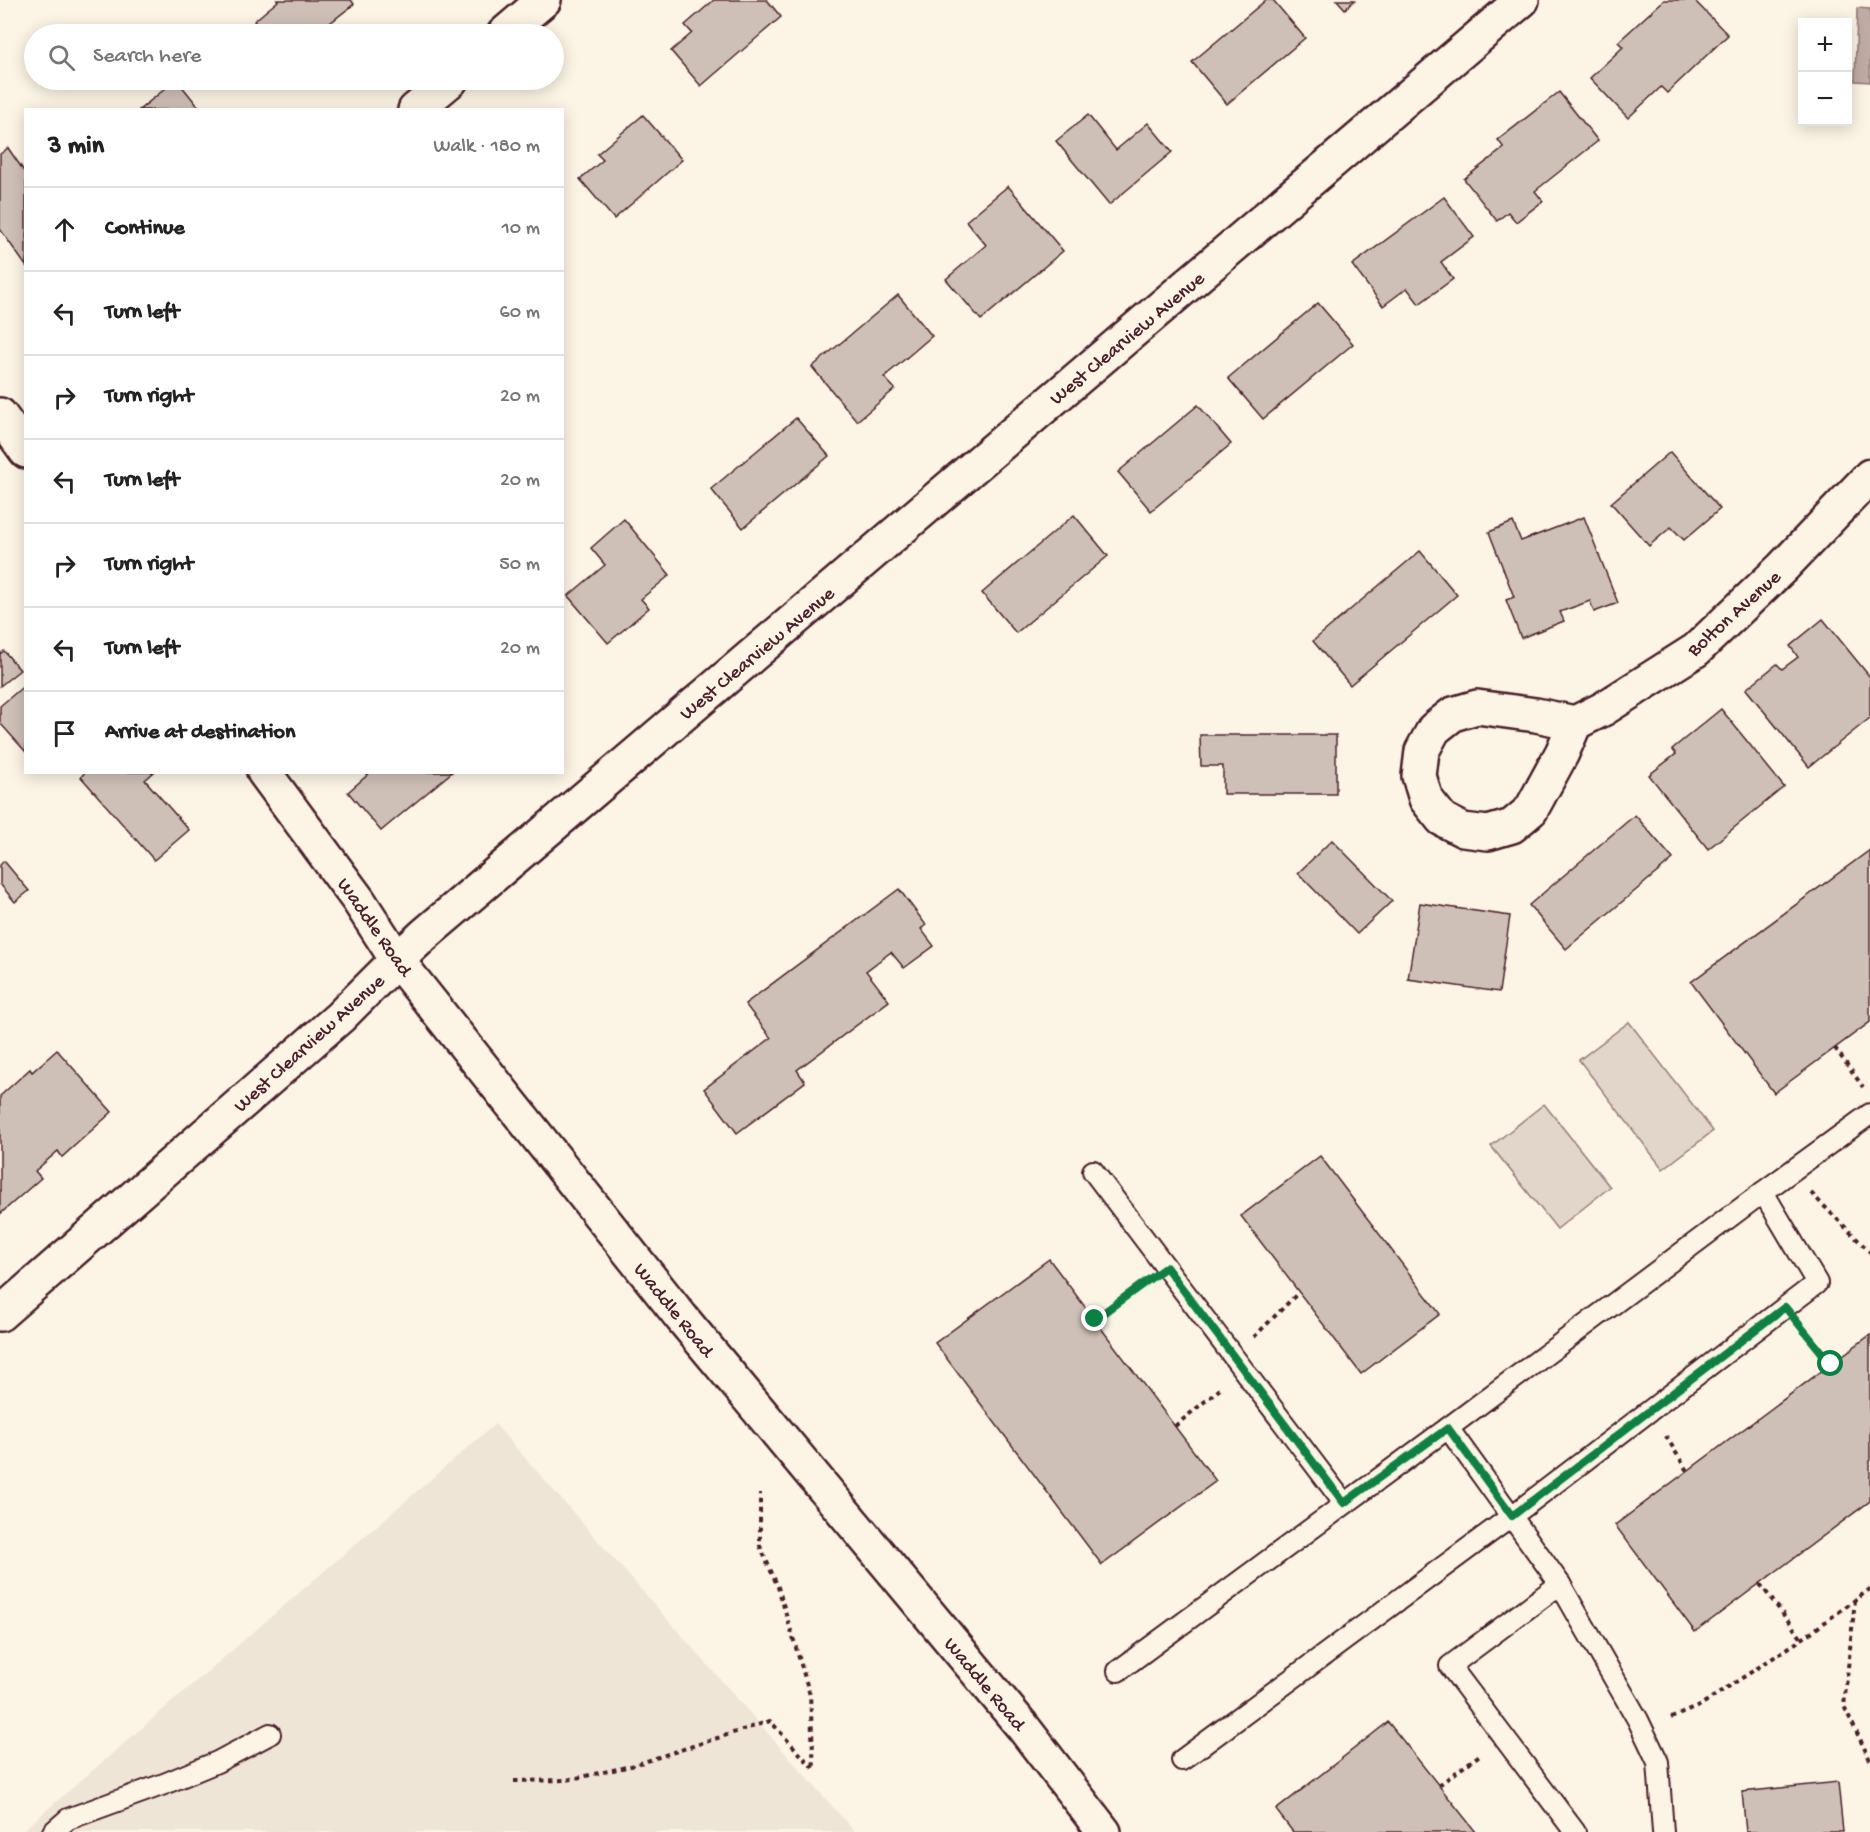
<!DOCTYPE html>
<html lang="en">
<head>
<meta charset="utf-8">
<style>
  :root { --surface:#fff; --page:#f6f6f6; --text:#222; --muted:#767676; --line:#e0e0e0 }
  body { margin:0; font-family:"Gochi Hand",sans-serif; background:var(--page); color:var(--text) }
  .controls { position:absolute; right:18px; top:18px; display:grid; overflow:hidden; border-radius:0px; box-shadow:0 3px 15px #0003 }
  .controls button { width:54px; height:54px; display:grid; place-items:center; padding:0; border:0; border-bottom:2px solid var(--line); background:var(--surface); color:var(--text); font:30px sans-serif }
  .stop { position:absolute; width:18px; height:18px; margin:-14px; border:4px solid #0b8043; border-radius:50%; background:#fff }
  .stop.end { background:#0b8043; border-color:#fff; box-shadow:0 2px 6px #0008 }
  .list { margin:0; padding:0; list-style:none }
  h2 { display:flex; justify-content:space-between; align-items:center; height:78px; margin:0; padding:0 24px; font-size:26px }
  h2 small { font-size:20px; font-weight:400; color:var(--muted) }
  .list li { display:grid; grid-template-columns:39px 1fr auto; gap:18px; align-items:center; box-sizing:border-box; height:84px; padding:0 24px; border-top:2px solid var(--line) }
  .list b { display:block; font-size:22px; white-space:nowrap }
  .list em { font-size:20px; font-style:normal; color:var(--muted) }
  .icon { flex:none; width:33px; height:33px; fill:none; stroke:currentColor; stroke-width:2; stroke-linecap:round; stroke-linejoin:round }
  .map { position:relative; flex:none; width:1870px; height:1832px; overflow:hidden }
  .search { position:absolute; background:var(--surface); box-shadow:0 3px 15px #0003; left:24px; top:24px; width:540px; height:66px; display:flex; align-items:center; gap:15px; box-sizing:border-box; padding:0 21px; border-radius:33px; color:var(--muted); font-size:22px }
  .panel { position:absolute; background:var(--surface); box-shadow:0 3px 15px #0003; left:24px; top:108px; width:540px; height:666px; border-radius:0px }
  .map>svg:first-child { display:block }
  .built { fill:#eee5d7 }
  .green { fill:#e2d5ca; stroke:#967a7a; stroke-width:1.5 }
  .water { fill:#c0aca5; stroke:#917474; stroke-width:1.5 }
  .building { fill:#cfc0b7; stroke:#4a1f2b; stroke-width:1.5 }
  .lines { fill:none; stroke-linecap:round; stroke-linejoin:round }
  .lane-casing { stroke:#4a1f2b; stroke-width:24 }
  .street-casing { stroke:#4a1f2b; stroke-width:38 }
  .secondary-casing { stroke:#4a1f2b; stroke-width:38 }
  .path { stroke:#4a1f2b; stroke-width:4; stroke-dasharray:4.5 4.5; stroke-linecap:butt }
  .lane { stroke:#fcf5e5; stroke-width:20 }
  .street { stroke:#fcf5e5; stroke-width:33 }
  .secondary { stroke:#fcf5e5; stroke-width:33 }
  .route { stroke:#0b8043; stroke-width:8 }
  .labels { text-anchor:middle; stroke-width:4.5; stroke-linejoin:round; paint-order:stroke }
  .street-label { font-size:20px; fill:#4a1f2b; stroke:#fcf5e5 }
</style>
</head>
<body>
<div class="map">
<svg width="1870" height="1832" viewBox="0 0 1870 1832">
  <rect width="100%" height="100%" fill="#fcf5e5"/>
  <filter id="ink" filterUnits="userSpaceOnUse"><feTurbulence type="fractalNoise" baseFrequency=".0167" numOctaves="2"/><feDisplacementMap in="SourceGraphic" scale="12" xChannelSelector="R" yChannelSelector="G"/><feConvolveMatrix kernelMatrix="1 2 1 2 8 2 1 2 1" color-interpolation-filters="sRGB"/></filter>
  <g filter="url(#ink)">
    <path class="built" d="M495,1424L855,1832H21Z"/>
    <g class="green">
      <path d="M1629,1022L1713,1131L1663,1169L1579,1060Z"/>
      <path d="M1544,1104L1610,1187L1557,1229L1491,1146Z"/>
    </g>
    <path class="water" d="M1857,8L1870,9V82L1855,81Z"/>
    <g class="building">
      <path d="M277,0H351L354,4L316,34H265L254,21L278,1Z"/>
      <path d="M714,0H767L781,17L701,86L671,51L692,33L685,25Z"/>
      <path d="M1266,0H1273L1305,38L1227,104L1192,62Z"/>
      <path d="M1337,0H1355L1345,9Z"/>
      <path d="M1664,0H1694L1728,35L1667,93L1661,87L1628,118L1590,78L1623,47L1618,42Z"/>
      <path d="M177,80L201,110H139L176,80Z"/>
      <path d="M1559,92L1598,141L1535,191L1543,201L1516,222L1508,212L1497,221L1464,179L1504,148L1498,140Z"/>
      <path d="M643,115L682,160L614,219L580,179L603,160L597,154Z"/>
      <path d="M1088,115L1116,150L1148,123L1172,152L1109,205L1056,141Z"/>
      <path d="M8,148L26,174V266L0,229V154Z"/>
      <path d="M1008,186L1063,251L981,320L946,279L986,245L966,221Z"/>
      <path d="M1444,197L1474,237L1441,262L1453,279L1419,304L1407,288L1383,306L1352,265Z"/>
      <path d="M898,295L932,336L884,377L895,389L857,421L812,367Z"/>
      <path d="M1318,303L1353,344L1263,419L1228,378Z"/>
      <path d="M1198,405L1231,444L1151,511L1118,472Z"/>
      <path d="M796,418L829,456L743,528L711,489Z"/>
      <path d="M1670,452L1720,509L1684,540L1671,527L1649,546L1611,503Z"/>
      <path d="M1074,515L1108,556L1016,633L982,593Z"/>
      <path d="M1584,517L1618,603L1594,612L1590,601L1560,612L1564,621L1521,638L1506,600L1514,597L1489,532L1513,522L1521,541Z"/>
      <path d="M624,519L670,575L641,599L649,608L608,643L568,596L605,565L591,548Z"/>
      <path d="M1420,551L1457,595L1350,685L1313,641Z"/>
      <path d="M1823,619L1870,677V718L1809,767L1746,689L1777,664L1782,669L1798,657L1790,646Z"/>
      <path d="M4,651L20,670L0,686V654Z"/>
      <path d="M26,684V752L0,723V706Z"/>
      <path d="M1721,709L1784,787L1708,849L1649,775L1676,754L1672,749Z"/>
      <path d="M1200,735H1336V794H1223V766H1201Z"/>
      <path d="M85,772H154L145,780L189,830L154,860L81,777Z"/>
      <path d="M371,772H452L381,831L348,792Z"/>
      <path d="M1635,815L1673,859L1566,949L1529,905Z"/>
      <path d="M1332,840L1392,901L1357,934L1298,873Z"/>
      <path d="M1870,850V1022L1774,1093L1691,982Z"/>
      <path d="M4,861L29,891L15,902L0,884V865Z"/>
      <path d="M899,889L926,925L921,929L934,946L904,968L891,952L866,971L889,1001L797,1070L805,1082L737,1133L704,1089L771,1038L745,1004Z"/>
      <path d="M1420,903L1510,916L1499,992L1408,979Z"/>
      <path d="M57,1050L112,1112L62,1157L58,1151L35,1171L41,1178L0,1214V1096L30,1069L32,1072Z"/>
      <path d="M1320,1156L1440,1314L1361,1374L1241,1216Z"/>
      <path d="M1049,1259L1216,1481L1102,1565L935,1343Z"/>
      <path d="M1870,1335V1501L1695,1632L1615,1525Z"/>
      <path d="M1388,1722L1476,1832H1293L1276,1810Z"/>
      <path d="M1838,1782L1843,1832H1746L1742,1792Z"/>
    </g>
    <g class="lines">
      <g class="lane-casing">
        <g id="lane">
          <path d="M1093,1171L1344,1503"/>
          <path d="M1448,1428L1560,1584L1638,1720L1658,1762L1663,1832"/>
          <path d="M1560,1584L1450,1666L1575,1832"/>
          <path d="M1118,1671L1448,1428L1763,1192L1870,1114"/>
          <path d="M1182,1760L1512,1516L1817,1283L1763,1192"/>
          <path d="M53,1832L68,1819L164,1784L217,1762L270,1734"/>
        </g>
      </g>
      <g class="street-casing">
        <g id="street">
          <path d="M504,34L544,0"/>
          <path d="M415,110L451,80"/>
          <path d="M1575,723L1536,715L1477,707L1453,714L1434,729L1422,751L1419,776L1426,799L1442,819L1463,830L1488,833L1512,826L1531,810L1562,753L1575,723L1603,709L1696,650L1782,568L1870,476"/>
          <path d="M397,960L424,935L1522,0"/>
        </g>
      </g>
      <g class="secondary-casing">
        <g id="secondary">
          <path d="M0,415L26,451"/>
          <path d="M264,772L359,901L397,960L681,1317L1023,1727L1104,1832"/>
          <path d="M0,1314L340,1017L397,960"/>
        </g>
      </g>
      <g class="path">
        <path d="M1835,1048L1863,1087"/>
        <path d="M1811,1193L1870,1252"/>
        <path d="M1095,1319L1141,1285"/>
        <path d="M1803,1329L1831,1364"/>
        <path d="M1254,1337L1299,1292"/>
        <path d="M1175,1426L1220,1389"/>
        <path d="M1666,1436L1687,1471"/>
        <path d="M1760,1584L1802,1639"/>
        <path d="M1855,1600L1844,1706L1870,1760"/>
        <path d="M1671,1718L1699,1706L1802,1639L1870,1589"/>
        <path d="M514,1781L567,1780L631,1766L770,1721L814,1769L810,1695L778,1587L760,1546V1493"/>
        <path d="M1439,1785L1481,1754"/>
      </g>
      <use href="#lane" class="lane"/>
      <use href="#street" class="street"/>
      <use href="#secondary" class="secondary"/>
    </g>
  </g>
  <g class="lines" filter="url(#ink)">
    <path class="route" d="M1095,1319L1166,1267L1344,1503L1448,1428L1512,1516L1785,1307L1831,1364"/>
  </g>
  <g class="labels">
    <g class="street-label">
      <text transform="translate(1126 337) rotate(-40)" y="7">West Clearview Avenue</text>
      <text transform="translate(1733 612) rotate(-42)" y="7">Bolton Avenue</text>
      <text transform="translate(756 652) rotate(-40)" y="7">West Clearview Avenue</text>
      <text transform="translate(376 926) rotate(55)" y="7">Waddle Road</text>
      <text transform="translate(308 1042) rotate(-42)" y="7">West Clearview Avenue</text>
      <text transform="translate(675 1309) rotate(51)" y="7">Waddle Road</text>
      <text transform="translate(986 1683) rotate(50)" y="7">Waddle Road</text>
    </g>
  </g>
</svg>
<div class="controls">
<button>+</button>
<button>−</button>
</div>
<div class="stop" style="left:1831px;top:1364px"></div>
<div class="stop end" style="left:1095px;top:1319px"></div>
<div class="search"><svg class="icon" aria-label="search" viewBox="0 0 24 24"><circle cx="10" cy="10" r="6"/><path d="M15 15l6 6"/></svg>Search here</div>
<section class="panel">
<h2>3 min<small>Walk · 180 m</small></h2>
<ul class="list">
<li><svg class="icon" aria-label="ahead" viewBox="0 0 24 24"><path d="M12 20V5M6 11l6-6 6 6"/></svg><div><b>Continue</b></div><em>10 m</em></li>
<li><svg class="icon" aria-label="left" viewBox="0 0 24 24"><path d="M17 20v-9H6M10 6l-5 5 5 5"/></svg><div><b>Turn left</b></div><em>60 m</em></li>
<li><svg class="icon" aria-label="right" viewBox="0 0 24 24"><path d="M7 20v-9h11M14 6l5 5-5 5"/></svg><div><b>Turn right</b></div><em>20 m</em></li>
<li><svg class="icon" aria-label="left" viewBox="0 0 24 24"><path d="M17 20v-9H6M10 6l-5 5 5 5"/></svg><div><b>Turn left</b></div><em>20 m</em></li>
<li><svg class="icon" aria-label="right" viewBox="0 0 24 24"><path d="M7 20v-9h11M14 6l5 5-5 5"/></svg><div><b>Turn right</b></div><em>50 m</em></li>
<li><svg class="icon" aria-label="left" viewBox="0 0 24 24"><path d="M17 20v-9H6M10 6l-5 5 5 5"/></svg><div><b>Turn left</b></div><em>20 m</em></li>
<li><svg class="icon" aria-label="arrive" viewBox="0 0 24 24"><path d="M6 21V4h12l-3 4 3 4H6"/></svg><div><b>Arrive at destination</b></div></li>
</ul>
</section>
</div>
</body>
</html>
